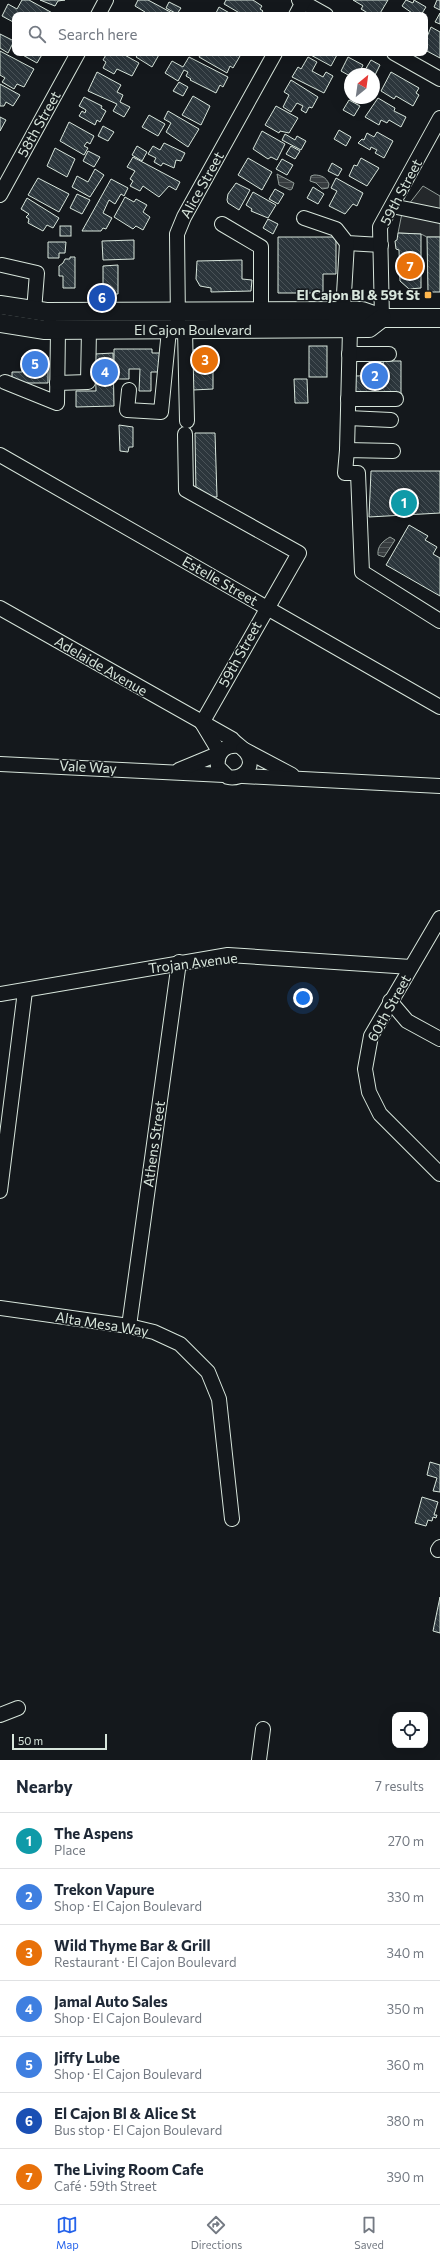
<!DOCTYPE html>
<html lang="en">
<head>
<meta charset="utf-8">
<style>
  :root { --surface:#fff; --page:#f6f6f7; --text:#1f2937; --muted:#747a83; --line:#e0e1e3; --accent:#2563eb }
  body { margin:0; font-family:Commissioner,sans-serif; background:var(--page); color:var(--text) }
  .controls { position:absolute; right:12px; bottom:12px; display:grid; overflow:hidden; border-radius:8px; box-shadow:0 4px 16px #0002 }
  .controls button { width:36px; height:36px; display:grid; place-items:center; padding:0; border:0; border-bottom:1px solid var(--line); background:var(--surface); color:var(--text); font:20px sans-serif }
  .compass { position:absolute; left:344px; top:68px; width:36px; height:36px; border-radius:50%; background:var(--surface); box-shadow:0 4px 16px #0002; rotate:29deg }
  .scale { position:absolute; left:12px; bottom:10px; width:95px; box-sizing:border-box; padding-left:4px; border:2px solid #d8e6dc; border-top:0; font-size:11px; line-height:14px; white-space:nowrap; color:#d8e6dc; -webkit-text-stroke:3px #14181c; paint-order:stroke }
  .you { position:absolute; left:303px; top:998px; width:14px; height:14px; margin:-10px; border:3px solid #fff; border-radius:50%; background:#1a73e8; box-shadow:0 0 0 6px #1a73e833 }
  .badge { display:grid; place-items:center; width:26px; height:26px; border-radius:50%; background:var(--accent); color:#fff; font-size:13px; font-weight:700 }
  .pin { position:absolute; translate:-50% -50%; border:2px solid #fff; box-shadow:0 1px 4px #0006 }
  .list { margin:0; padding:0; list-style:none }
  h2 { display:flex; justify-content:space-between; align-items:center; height:52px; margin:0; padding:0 16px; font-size:17px }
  h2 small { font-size:13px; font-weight:400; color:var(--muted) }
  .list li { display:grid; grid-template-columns:26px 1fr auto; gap:12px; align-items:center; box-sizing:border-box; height:56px; padding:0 16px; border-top:1px solid var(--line) }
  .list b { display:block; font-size:15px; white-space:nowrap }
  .list p { margin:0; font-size:13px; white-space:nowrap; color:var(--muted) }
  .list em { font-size:13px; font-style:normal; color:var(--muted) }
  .icon { flex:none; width:22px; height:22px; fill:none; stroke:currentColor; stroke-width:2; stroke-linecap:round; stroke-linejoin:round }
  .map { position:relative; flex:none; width:440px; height:1760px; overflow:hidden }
  .search { position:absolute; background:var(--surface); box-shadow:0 4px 16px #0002; left:12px; right:12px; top:12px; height:44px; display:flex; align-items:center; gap:10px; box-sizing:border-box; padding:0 14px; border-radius:8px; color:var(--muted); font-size:15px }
  .sheet { height:444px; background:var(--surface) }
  nav { display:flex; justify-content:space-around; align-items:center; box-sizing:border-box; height:56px; border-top:1px solid var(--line); background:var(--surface); font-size:11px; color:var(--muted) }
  nav a { display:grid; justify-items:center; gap:2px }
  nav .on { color:var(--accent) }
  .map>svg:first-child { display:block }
  .parking { fill:#24282b; stroke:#939e99 }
  .water { fill:url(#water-rules); stroke:#939e99 }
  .building { fill:url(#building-back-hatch); stroke:#d8e6dc }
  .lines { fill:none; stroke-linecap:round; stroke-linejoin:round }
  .minor-casing { stroke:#d8e6dc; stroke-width:16 }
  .major-casing { stroke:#d8e6dc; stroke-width:20 }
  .minor { stroke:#14181c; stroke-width:14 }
  .major { stroke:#14181c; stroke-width:18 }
  .poi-dot { fill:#ffb74d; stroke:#14181c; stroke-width:1.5 }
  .labels { text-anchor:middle; stroke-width:3; stroke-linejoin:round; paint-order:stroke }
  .street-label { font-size:14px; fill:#d8e6dc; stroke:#14181c }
  .poi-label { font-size:14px; font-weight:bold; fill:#d8e6dc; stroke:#14181c; text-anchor:end }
</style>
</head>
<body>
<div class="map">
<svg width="440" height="1760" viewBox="0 0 440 1760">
  <defs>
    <pattern id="water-rules" width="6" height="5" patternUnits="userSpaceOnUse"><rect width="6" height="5" fill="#363b3e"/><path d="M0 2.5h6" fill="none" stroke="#525759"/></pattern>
    <pattern id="building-back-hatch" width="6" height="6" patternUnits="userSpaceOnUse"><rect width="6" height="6" fill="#2c363c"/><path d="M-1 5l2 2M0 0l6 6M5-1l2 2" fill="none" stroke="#4a5358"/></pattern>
  </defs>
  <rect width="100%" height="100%" fill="#14181c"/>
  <path class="parking" d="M423,186L440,196V237H427L421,234L398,233L402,213Z"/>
  <g class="water">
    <path d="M277,174L294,183L292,189L290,190L279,185Z"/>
    <path d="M314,175C321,175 326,177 329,184L328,188L322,189L316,183L310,181L311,176Z"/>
    <path d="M390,537L395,540L384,557L378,555C377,546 383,541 390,537Z"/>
  </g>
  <g class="building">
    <path d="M22,0H29L56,15H15V23L2,16L8,4L17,9Z"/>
    <path d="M40,0H65L58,1L55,6Z"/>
    <path d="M138,0H148L174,14L147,15L145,12L135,6Z"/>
    <path d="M226,0H253L262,6L260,9L263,11L260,15H243L224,4Z"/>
    <path d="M353,0H388L379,15H371L361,9L363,6Z"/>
    <path d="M406,0L413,3L414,0L426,7L421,15H415L402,6Z"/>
    <path d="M437,0H440V10L434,7Z"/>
    <path d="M169,2L181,8L177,14L166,8Z"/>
    <path d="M219,7L233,15H215Z"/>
    <path d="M440,13V24L435,22Z"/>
    <path d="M431,27L440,32V58L425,50V42Z"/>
    <path d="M0,34L14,41L8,53L0,48Z"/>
    <path d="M0,51L34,69L24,87L17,84L14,89L2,82L5,78L0,75Z"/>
    <path d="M19,53H43L37,63Z"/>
    <path d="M107,53H121L139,63L132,76L117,69L114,74L103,68L106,62L103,60Z"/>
    <path d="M139,53H160L152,67L136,57Z"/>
    <path d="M201,53H235L240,56L233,68L230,66L227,73L199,57Z"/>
    <path d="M307,53H338L331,66Z"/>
    <path d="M189,57L228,77L223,87L220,85L216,93L190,80L191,79L186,76L188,72L184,70L178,81L165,73L172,61L183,67Z"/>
    <path d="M308,57L317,62L312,71L323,77L326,72L333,76L324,93L292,77L298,67L301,69Z"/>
    <path d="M348,57L363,65L359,74H350V76L341,71Z"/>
    <path d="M371,60L380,65L375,75L365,70Z"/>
    <path d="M97,72L121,85L117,92L123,95L120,102L130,107L124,117L113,111L117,104L88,91Z"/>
    <path d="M391,72L419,88L416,93L419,95L413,106L396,96L394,99L381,91Z"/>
    <path d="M291,80L318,97L312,108L309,107L306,113L301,110L303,106L297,103L291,112L283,107L289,95L284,92Z"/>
    <path d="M179,82L188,87L183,96L173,91Z"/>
    <path d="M0,84L20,95L13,106L6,102L4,106H0Z"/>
    <path d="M193,96L210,106L201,125L182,115Z"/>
    <path d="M84,97L102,106L101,108L106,111L100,122L97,120L95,125L79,116L82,111L85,113L86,110L79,106Z"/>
    <path d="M378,98L395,108L394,111L406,117L401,127L389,120L387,123L381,120L379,125L365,117Z"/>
    <path d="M349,100L360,106L354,116L343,110Z"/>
    <path d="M276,106L298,118L289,133L280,131L279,133L265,125Z"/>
    <path d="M168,111L199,129L188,147L166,132L171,123L164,119Z"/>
    <path d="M149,115L165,124L158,136L142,127Z"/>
    <path d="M0,117L6,120L0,131Z"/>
    <path d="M69,122L94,136L90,144L87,142L84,146L88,148L84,155L60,141Z"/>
    <path d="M103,126L114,132L108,141L98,136Z"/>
    <path d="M339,130L351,137L346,146L334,139Z"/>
    <path d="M262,131L285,144L277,160L271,157L268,159L253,149Z"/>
    <path d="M377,132L393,141L384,158L375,153L377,150L371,147L370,150L358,143L362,139L364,140L367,133L374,137Z"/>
    <path d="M285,134L295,140L297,136L306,141L301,150L282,140Z"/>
    <path d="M164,143L185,153L181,161L176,160L174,168L163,163L161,166L154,162L156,158L148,154L153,146L160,150Z"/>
    <path d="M137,146L147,152L142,161L132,155Z"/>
    <path d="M291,146L300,151L295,159L286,154Z"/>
    <path d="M55,148L75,159L67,177L47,166Z"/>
    <path d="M88,151L100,157L94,167L83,161Z"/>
    <path d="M133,157L180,182L176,190L169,186L159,197L143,186L140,191L130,186L133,181L130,179L135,171L127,167Z"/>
    <path d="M248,158L272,172L262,190L238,175Z"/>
    <path d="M361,158L379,168L367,186L349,176L354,165L357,166Z"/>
    <path d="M282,159L293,165L287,175L276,169Z"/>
    <path d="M332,163L342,169L338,176L328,171Z"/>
    <path d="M95,169L104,175L90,197L72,187L77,176L88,182Z"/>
    <path d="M38,178L69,194L59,212L28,195Z"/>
    <path d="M336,178L363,193L357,206L353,204L345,214L329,206L337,191L331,188Z"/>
    <path d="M111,179L128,188L124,196L121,194L115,204L109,200L108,202L103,213L112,218L106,229L103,228L101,231H82Z"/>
    <path d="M236,183L250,190L239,210L228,203L227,200L228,194Z"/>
    <path d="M313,187L324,194L318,204L307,198Z"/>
    <path d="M275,189L284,194L278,204L269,199Z"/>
    <path d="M253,192L276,205L268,218L251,211L252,209L246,205Z"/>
    <path d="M77,194L90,200L82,214L70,208Z"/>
    <path d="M125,197L134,202L136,199L147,205L143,212L150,217L143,230L136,226L133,229L114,217Z"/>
    <path d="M27,198L59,218L53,228L47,225L43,231L28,223L29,219L26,217L29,214L21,209Z"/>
    <path d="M268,219L278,224L273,234L263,228Z"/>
    <rect x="60" y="226" width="11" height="10"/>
    <path d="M398,233L421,234V288L409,289L400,281L399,250L396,249L395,241L397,240Z"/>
    <path d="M278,237H336V274H323V293H278Z"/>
    <path d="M427,237H440V292H428Z"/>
    <path d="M134,240V259L103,260L102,241Z"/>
    <path d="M48,242H66L65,253H59V258H48Z"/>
    <path d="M70,257H75V288H63V276H59V266L63,263L65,259H70Z"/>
    <path d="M242,260V279L252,280L251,291L211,292V288L200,286L196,279L197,261Z"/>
    <path d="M118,265V294H103V266Z"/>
    <rect x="309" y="346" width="18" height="31"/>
    <path d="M114,349H152V353H161V372H151V391H139L140,369H129V379H114Z"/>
    <path d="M192,350H213V389L193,390Z"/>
    <path d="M113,353L114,406L76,407V391H96L95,354Z"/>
    <path d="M22,357H48V383H12V372H22Z"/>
    <path d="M383,361H401V398H355V376L384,375Z"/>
    <path d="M294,379H307L308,403H295Z"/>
    <path d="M119,425L133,427V447H129L128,452L120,451Z"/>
    <path d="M195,433H215L217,497H206L196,494Z"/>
    <path d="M371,471H440V513L369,517Z"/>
    <path d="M409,525L428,536L425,540L437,547L433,554L440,558V596L386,565Z"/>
    <path d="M430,1462L440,1465V1492L433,1491L437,1478L427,1475Z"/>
    <path d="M422,1497L438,1502L434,1515H437L436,1518L433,1517L432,1521L428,1520L426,1526L415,1523Z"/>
    <path d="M440,1597V1633L433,1631Z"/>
  </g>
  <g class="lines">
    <g class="minor-casing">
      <g id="minor">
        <path d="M299,0L326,15"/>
        <path d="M98,15L106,0"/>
        <path d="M296,15L304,0"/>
        <path d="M394,53L440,79"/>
        <path d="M0,195L78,53"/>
        <path d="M392,206L440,216"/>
        <path d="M304,218L336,229L347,243L381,245"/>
        <path d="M222,224L261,247V312"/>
        <path d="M2,265L37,273L34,311"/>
        <path d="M343,311L347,243"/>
        <path d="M382,318L380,227L440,118"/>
        <path d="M178,322L177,234L184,217L275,53"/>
        <path d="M185,330L187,421"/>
        <path d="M349,354H389"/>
        <path d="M5,382L57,403L58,330"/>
        <path d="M57,383L88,382L89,330"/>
        <path d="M129,390L127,410L161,412L169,330"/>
        <path d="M348,399H396"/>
        <path d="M348,418L391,420"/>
        <path d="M185,434L186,490L299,553L202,723"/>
        <path d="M347,450L350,329"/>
        <path d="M393,451L347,450L345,473H358L362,572L440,621"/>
        <path d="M0,455L440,707"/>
        <path d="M0,608L232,739C236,744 242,747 246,752C257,766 243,780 228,777L218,767C216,753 225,744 239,746"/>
        <path d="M243,749L292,775"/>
        <path d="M0,764L224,775"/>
        <path d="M179,770L220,753L202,723"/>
        <path d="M243,776L440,786"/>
        <path d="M440,918L371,1036L365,1069L369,1092L380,1114L440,1174"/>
        <path d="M0,994L228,955L411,967"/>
        <path d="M390,1001L407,1021L440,1039"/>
        <path d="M0,1191L25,991"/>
        <path d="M0,1308L129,1326L154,1332L180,1344L208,1372L219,1399L232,1519"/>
        <path d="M129,1326L179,962"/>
        <path d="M438,1550L440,1547"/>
        <path d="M0,1715L18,1708"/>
        <path d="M259,1760L263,1729"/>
      </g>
    </g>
    <g class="major-casing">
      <g id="major">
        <path d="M0,305L46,312L362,311L382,318H440"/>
        <path d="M0,323L45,330L369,328L382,318"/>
      </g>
    </g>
    <use href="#minor" class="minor"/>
    <use href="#major" class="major"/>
  </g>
  <rect class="poi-dot" x="424" y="291" width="8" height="8" rx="2"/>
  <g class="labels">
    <g class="street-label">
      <text transform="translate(39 124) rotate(-61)" y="5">58th Street</text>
      <text transform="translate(202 185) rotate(-61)" y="5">Alice Street</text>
      <text transform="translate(401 192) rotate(-62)" y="5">59th Street</text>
      <text x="193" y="335">El Cajon Boulevard</text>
      <text transform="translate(220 581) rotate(30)" y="5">Estelle Street</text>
      <text transform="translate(240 654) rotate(-61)" y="5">59th Street</text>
      <text transform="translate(101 666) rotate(30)" y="5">Adelaide Avenue</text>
      <text transform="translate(88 767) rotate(3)" y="5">Vale Way</text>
      <text transform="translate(193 963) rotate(-7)" y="5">Trojan Avenue</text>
      <text transform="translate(389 1008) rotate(-61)" y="5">60th Street</text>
      <text transform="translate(154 1144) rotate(-82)" y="5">Athens Street</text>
      <text transform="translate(102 1324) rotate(9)" y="5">Alta Mesa Way</text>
    </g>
    <g class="poi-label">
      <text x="420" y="300">El Cajon Bl &amp; 59t St</text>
    </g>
  </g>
</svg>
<div class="controls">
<button><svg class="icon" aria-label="locate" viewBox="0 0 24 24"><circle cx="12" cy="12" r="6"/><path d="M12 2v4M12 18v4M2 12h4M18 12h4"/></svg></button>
</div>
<svg class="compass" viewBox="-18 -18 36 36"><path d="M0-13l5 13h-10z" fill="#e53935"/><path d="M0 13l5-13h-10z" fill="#747a83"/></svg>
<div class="scale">50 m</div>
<div class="you"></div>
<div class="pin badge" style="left:404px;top:503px;background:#0f9aa8">1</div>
<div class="pin badge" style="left:375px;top:376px;background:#3f7fe0">2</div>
<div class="pin badge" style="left:205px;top:360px;background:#e8710a">3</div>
<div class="pin badge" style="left:105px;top:372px;background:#3f7fe0">4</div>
<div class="pin badge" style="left:35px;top:364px;background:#3f7fe0">5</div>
<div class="pin badge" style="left:102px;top:298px;background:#1a4fb4">6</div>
<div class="pin badge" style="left:410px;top:266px;background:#e8710a">7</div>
<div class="search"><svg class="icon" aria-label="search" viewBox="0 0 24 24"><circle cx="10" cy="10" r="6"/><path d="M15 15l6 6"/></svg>Search here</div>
</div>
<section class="sheet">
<h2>Nearby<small>7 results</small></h2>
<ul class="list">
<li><span class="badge" style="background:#0f9aa8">1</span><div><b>The Aspens</b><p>Place</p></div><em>270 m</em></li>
<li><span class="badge" style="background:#3f7fe0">2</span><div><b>Trekon Vapure</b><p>Shop · El Cajon Boulevard</p></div><em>330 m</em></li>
<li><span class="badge" style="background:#e8710a">3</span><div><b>Wild Thyme Bar &amp; Grill</b><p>Restaurant · El Cajon Boulevard</p></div><em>340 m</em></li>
<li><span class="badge" style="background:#3f7fe0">4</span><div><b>Jamal Auto Sales</b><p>Shop · El Cajon Boulevard</p></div><em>350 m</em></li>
<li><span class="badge" style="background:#3f7fe0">5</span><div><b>Jiffy Lube</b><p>Shop · El Cajon Boulevard</p></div><em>360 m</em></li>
<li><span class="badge" style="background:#1a4fb4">6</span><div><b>El Cajon Bl &amp; Alice St</b><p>Bus stop · El Cajon Boulevard</p></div><em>380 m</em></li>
<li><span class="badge" style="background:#e8710a">7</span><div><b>The Living Room Cafe</b><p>Café · 59th Street</p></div><em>390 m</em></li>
</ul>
</section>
<nav>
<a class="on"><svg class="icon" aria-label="map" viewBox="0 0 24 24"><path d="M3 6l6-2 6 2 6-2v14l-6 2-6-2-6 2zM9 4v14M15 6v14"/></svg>Map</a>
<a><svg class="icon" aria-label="directions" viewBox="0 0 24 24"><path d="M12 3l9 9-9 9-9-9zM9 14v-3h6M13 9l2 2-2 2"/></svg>Directions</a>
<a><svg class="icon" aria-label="saved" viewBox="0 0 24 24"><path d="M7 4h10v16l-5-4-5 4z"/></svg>Saved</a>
</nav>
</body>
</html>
